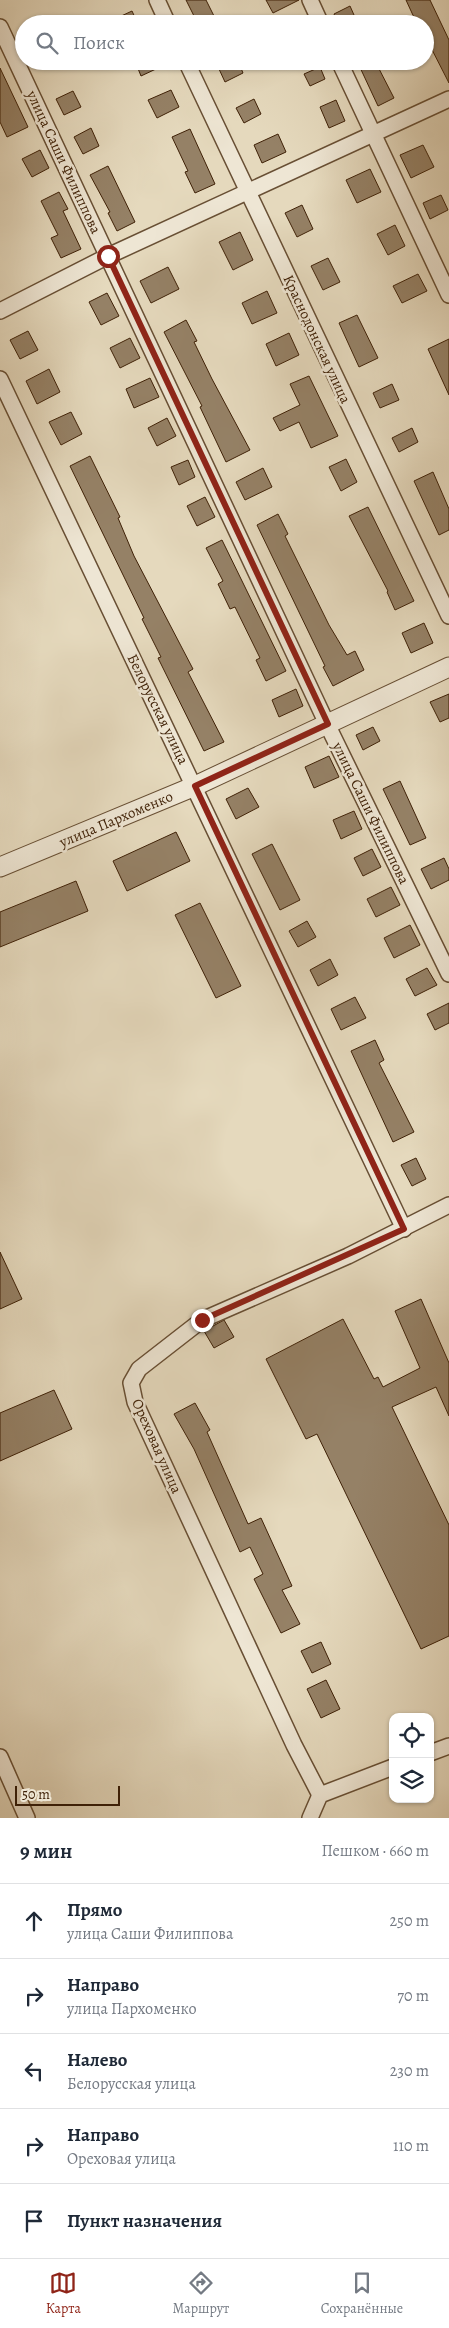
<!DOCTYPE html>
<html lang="ru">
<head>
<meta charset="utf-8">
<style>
  :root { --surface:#fff; --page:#f6f6f7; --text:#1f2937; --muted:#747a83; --line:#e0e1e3; --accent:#8f2418 }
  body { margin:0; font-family:Alegreya,serif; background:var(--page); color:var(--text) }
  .controls { position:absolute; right:15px; bottom:15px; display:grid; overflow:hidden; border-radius:10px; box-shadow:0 1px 4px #0004 }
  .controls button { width:45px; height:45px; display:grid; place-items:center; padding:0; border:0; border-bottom:1px solid var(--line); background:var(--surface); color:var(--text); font:25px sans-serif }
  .scale { position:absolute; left:15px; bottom:12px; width:105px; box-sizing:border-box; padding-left:5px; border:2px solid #3f2107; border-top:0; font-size:14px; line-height:18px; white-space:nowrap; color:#3f2107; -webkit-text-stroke:4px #eee6d4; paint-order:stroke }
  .stop { position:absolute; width:15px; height:15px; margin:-11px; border:4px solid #8f2418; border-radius:50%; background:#fff }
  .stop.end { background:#8f2418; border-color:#fff; box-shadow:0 1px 5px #0008 }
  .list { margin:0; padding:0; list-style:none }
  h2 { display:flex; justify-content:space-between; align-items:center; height:65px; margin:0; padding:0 20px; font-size:21px }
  h2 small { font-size:16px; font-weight:400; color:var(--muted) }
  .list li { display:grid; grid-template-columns:32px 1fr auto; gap:15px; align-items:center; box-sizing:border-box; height:75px; padding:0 20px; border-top:1px solid var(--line) }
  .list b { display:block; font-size:19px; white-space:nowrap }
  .list p { margin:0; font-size:16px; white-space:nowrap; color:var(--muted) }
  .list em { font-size:16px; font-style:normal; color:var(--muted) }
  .icon { flex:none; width:28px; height:28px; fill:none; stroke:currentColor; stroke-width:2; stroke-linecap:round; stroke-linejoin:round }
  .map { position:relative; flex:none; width:449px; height:1818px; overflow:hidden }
  .search { position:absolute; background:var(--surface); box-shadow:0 1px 4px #0004; left:15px; right:15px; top:15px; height:55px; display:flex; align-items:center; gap:12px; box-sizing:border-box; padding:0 18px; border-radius:28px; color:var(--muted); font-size:19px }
  .sheet { height:440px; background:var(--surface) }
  nav { display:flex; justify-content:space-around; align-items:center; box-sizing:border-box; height:70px; border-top:1px solid var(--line); background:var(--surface); font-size:14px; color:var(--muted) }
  nav a { display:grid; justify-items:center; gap:2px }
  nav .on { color:var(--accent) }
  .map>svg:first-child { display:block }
  .building { fill:#958166; stroke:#3f2107 }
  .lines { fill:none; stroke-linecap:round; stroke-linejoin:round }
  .minor-casing { stroke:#684f34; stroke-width:18 }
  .tertiary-casing { stroke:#684f34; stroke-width:21 }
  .minor { stroke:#eee6d4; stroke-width:15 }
  .tertiary { stroke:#eee6d4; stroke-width:19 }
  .route { stroke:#8f2418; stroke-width:6 }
  .labels { text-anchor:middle; stroke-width:5; stroke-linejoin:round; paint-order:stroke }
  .street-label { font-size:15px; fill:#3f2107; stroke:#eee6d4 }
</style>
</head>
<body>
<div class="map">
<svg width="449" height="1818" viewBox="0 0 449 1818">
  <rect width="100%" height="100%" fill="#e5d9bd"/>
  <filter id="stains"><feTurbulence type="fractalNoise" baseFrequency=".004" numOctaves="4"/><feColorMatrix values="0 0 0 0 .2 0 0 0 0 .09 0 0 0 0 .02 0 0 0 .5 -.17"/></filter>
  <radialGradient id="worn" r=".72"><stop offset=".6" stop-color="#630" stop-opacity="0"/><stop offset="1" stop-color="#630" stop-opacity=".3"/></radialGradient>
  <g class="building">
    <path d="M186,0H206L218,24H198Z"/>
    <path d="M266,0H299L273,13Z"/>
    <path d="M406,0H430L449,40V83L425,36V24H417Z"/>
    <path d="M350,6L358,24H338L334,14Z"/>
    <path d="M132,11L138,24H104Z"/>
    <path d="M135,61H173L141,76Z"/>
    <path d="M233,61H238L243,73L225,82L219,69Z"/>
    <path d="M357,61H375L394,98L378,106Z"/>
    <path d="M320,67L325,79L310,86L304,74Z"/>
    <path d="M0,68L28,127L7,137L0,122Z"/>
    <path d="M171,90L179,107L157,118L148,100Z"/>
    <path d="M73,91L81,107L64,115L56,99Z"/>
    <path d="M254,99L261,114L244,123L236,108Z"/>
    <path d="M336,100L345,121L329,128L320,107Z"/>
    <path d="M91,128L99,146L83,154L74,137Z"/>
    <path d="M190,129L215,184L195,193L185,172L188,171L172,137Z"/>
    <path d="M278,134L286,152L262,163L254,145Z"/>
    <path d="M423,145L434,167L411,178L400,155Z"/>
    <path d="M40,150L49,168L32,177L22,159Z"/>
    <path d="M108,166L135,222L117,231L108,213L110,212L90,175Z"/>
    <path d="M370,169L381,192L357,203L346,180Z"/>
    <path d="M59,192L68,209L63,211L81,249L61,258L51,238L58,235L41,201Z"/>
    <path d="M441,195L448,210L430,219L423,203Z"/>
    <path d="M302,205L313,229L297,237L285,213Z"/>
    <path d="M395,225L405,246L388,255L377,234Z"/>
    <path d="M240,232L253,260L233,270L219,242Z"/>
    <path d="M328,258L340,282L323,290L311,266Z"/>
    <path d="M168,267L179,289L151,303L140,281Z"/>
    <path d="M418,274L427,291L402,303L393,286Z"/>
    <path d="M267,291L277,313L252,324L242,303Z"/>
    <path d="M107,293L119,316L101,325L89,302Z"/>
    <path d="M357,315L378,358L359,367L339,323Z"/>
    <path d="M186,320L197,341L194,342L212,379L250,450L226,462L200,407L202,406L164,332Z"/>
    <path d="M28,331L38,350L20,359L10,340Z"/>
    <path d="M289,333L299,355L276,366L266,344Z"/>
    <path d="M130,338L140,358L120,368L110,348Z"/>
    <path d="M449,339V395L428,349Z"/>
    <path d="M49,369L60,392L37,404L26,381Z"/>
    <path d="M309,376L338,436L311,448L299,422L280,431L273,418L300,405L290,384Z"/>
    <path d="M150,378L159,397L134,408L126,389Z"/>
    <path d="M392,384L399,400L380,408L373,393Z"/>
    <path d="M71,412L82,434L61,445L49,422Z"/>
    <path d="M167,418L176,436L157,446L148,428Z"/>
    <path d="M412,428L418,442L399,452L392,438Z"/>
    <path d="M90,456L120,517L118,518L134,556L193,669L188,672L224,742L204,751L158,658L161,657L142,619L144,618L70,466Z"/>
    <path d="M346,459L357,482L341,491L329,467Z"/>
    <path d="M188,460L195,477L179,485L171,467Z"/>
    <path d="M263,468L272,487L245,500L236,482Z"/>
    <path d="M433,472L449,509V530L439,535L414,481Z"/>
    <path d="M205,497L215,517L197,526L187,506Z"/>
    <path d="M368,507L414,601L395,610L387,592L388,591L349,516Z"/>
    <path d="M278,514L288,534L285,536L329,625L347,655L355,651L364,670L333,686L323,667L325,666L257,525Z"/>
    <path d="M222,540L286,671L266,681L256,660L260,658L235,607L230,609L218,584L223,581L206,548Z"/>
    <path d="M424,623L433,643L411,653L402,633Z"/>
    <path d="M296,689L303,706L279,717L272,700Z"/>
    <path d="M449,694V718L440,722L430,702Z"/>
    <path d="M373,727L380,741L363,750L356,735Z"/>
    <path d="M329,756L339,777L314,788L305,767Z"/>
    <path d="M400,781L426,838L410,845L383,789Z"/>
    <path d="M248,788L259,807L236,819L226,799Z"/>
    <path d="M354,811L362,829L341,839L333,820Z"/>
    <path d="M176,832L190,861L127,891L113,861Z"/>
    <path d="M272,844L300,900L280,910L252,854Z"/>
    <path d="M372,849L381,867L363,876L354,858Z"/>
    <path d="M444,858L449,869V880L431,889L421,869Z"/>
    <path d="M76,881L88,911L0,947V912Z"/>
    <path d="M391,887L400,905L376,917L367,899Z"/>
    <path d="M200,903L241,986L216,998L175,915Z"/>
    <path d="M307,921L316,937L298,947L289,931Z"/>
    <path d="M410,925L420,945L394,958L384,938Z"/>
    <path d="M330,959L338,975L318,986L310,970Z"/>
    <path d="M427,968L437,985L415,996L406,979Z"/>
    <path d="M355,997L366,1018L341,1030L331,1009Z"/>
    <path d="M449,1003V1023L435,1030L427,1014Z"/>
    <path d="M375,1040L384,1060L379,1063L414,1132L393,1142L351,1051Z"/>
    <path d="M416,1158L426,1179L412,1186L401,1165Z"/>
    <path d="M0,1252L22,1299L0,1309Z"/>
    <path d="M421,1299L449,1363V1416L436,1387L392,1407L449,1525V1636L421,1649L317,1434L306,1439L266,1359L343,1319L374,1379L378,1377L383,1387L420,1368L395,1311Z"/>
    <path d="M224,1320L234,1337L214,1348L204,1331Z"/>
    <path d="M54,1390L72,1429L0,1461V1413Z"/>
    <path d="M195,1403L210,1430L207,1432L248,1524L261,1518L292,1586L282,1590L300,1624L281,1633L254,1579L263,1574L250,1547L240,1552L194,1449L174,1414Z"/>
    <path d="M321,1642L331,1664L312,1673L301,1651Z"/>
    <path d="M326,1680L340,1709L321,1718L307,1689Z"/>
  </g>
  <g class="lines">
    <g class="minor-casing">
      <g id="minor">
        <path d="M157,0L168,24"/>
        <path d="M310,0L321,24"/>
        <path d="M0,27L327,724L449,974"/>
        <path d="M186,61L449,616"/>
        <path d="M339,61L449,295"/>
        <path d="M0,311L108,256L449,99"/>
        <path d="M0,379L404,1229"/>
        <path d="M430,1753L449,1746"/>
        <path d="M0,1757L27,1818"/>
        <path d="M320,1795L294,1745L135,1402L131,1383L139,1369L202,1320L348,1256L449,1205"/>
        <path d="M310,1818L320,1795L393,1767"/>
      </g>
    </g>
    <g class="tertiary-casing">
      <path id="tertiary" d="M0,867L195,786L449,667"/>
    </g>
    <use href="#minor" class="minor"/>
    <use href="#tertiary" class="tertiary"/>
  </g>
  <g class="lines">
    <path class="route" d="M108,256L328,724L195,786L404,1229L202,1320"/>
  </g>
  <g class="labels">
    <g class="street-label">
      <text transform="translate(64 162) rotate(65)" y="5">улица Саши Филиппова</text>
      <text transform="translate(317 339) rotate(65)" y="5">Краснодонская улица</text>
      <text transform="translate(158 709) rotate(64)" y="5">Белорусская улица</text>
      <text transform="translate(371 813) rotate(64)" y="5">улица Саши Филиппова</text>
      <text transform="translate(116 819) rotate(-23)" y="5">улица Пархоменко</text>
      <text transform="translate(157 1446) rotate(66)" y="5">Ореховая улица</text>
    </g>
  </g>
  <rect width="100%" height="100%" filter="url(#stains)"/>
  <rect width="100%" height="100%" fill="url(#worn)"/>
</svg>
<div class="controls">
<button><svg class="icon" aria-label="locate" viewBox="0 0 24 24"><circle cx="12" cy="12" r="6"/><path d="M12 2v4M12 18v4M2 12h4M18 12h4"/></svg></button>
<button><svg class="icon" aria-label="layers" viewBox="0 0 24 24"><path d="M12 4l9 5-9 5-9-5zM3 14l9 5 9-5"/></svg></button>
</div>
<div class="scale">50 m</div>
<div class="stop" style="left:108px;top:256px"></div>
<div class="stop end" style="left:202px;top:1320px"></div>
<div class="search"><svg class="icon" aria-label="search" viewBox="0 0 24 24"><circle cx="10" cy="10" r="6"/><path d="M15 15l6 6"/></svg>Поиск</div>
</div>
<section class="sheet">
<h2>9 мин<small>Пешком · 660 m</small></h2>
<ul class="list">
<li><svg class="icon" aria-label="ahead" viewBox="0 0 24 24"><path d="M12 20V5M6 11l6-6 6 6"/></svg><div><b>Прямо</b><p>улица Саши Филиппова</p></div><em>250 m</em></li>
<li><svg class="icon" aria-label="right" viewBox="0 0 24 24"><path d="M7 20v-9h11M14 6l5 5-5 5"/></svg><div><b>Направо</b><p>улица Пархоменко</p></div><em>70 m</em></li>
<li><svg class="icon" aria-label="left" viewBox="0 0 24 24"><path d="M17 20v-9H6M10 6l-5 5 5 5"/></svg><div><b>Налево</b><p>Белорусская улица</p></div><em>230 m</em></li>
<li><svg class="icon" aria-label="right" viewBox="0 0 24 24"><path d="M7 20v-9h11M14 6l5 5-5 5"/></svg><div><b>Направо</b><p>Ореховая улица</p></div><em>110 m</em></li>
<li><svg class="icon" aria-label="arrive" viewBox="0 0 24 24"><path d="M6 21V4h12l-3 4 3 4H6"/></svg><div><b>Пункт назначения</b></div></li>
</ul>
</section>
<nav>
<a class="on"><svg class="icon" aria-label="map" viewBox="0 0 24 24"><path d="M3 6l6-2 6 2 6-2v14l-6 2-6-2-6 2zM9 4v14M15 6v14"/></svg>Карта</a>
<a><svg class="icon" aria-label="directions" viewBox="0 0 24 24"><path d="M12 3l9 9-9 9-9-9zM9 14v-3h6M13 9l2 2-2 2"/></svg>Маршрут</a>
<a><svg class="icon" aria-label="saved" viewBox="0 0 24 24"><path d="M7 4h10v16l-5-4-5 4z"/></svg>Сохранённые</a>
</nav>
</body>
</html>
